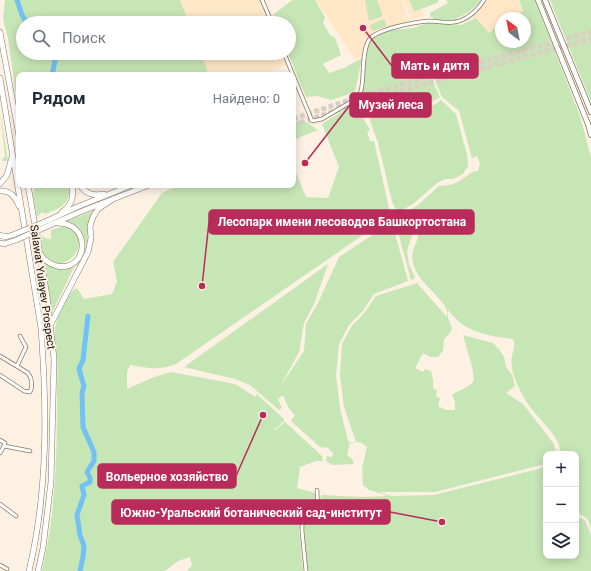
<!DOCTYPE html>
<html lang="ru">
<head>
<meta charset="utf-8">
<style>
  :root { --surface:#fff; --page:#f2f2f3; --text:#1f2937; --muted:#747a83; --line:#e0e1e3 }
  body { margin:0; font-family:Roboto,sans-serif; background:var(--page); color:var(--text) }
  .controls { position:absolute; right:12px; bottom:12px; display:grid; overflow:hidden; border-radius:8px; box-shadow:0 2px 10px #0003 }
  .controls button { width:36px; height:36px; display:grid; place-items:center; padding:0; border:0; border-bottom:1px solid var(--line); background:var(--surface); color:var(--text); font:20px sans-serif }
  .compass { position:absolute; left:495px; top:12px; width:36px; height:36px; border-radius:50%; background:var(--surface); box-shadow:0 2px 10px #0003; rotate:328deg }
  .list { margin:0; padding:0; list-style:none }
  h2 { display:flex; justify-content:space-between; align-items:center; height:52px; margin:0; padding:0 16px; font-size:17px }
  h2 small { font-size:13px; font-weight:400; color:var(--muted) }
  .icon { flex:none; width:22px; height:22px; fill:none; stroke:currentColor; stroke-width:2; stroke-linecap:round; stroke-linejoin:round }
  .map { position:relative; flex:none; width:591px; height:571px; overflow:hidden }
  .search { position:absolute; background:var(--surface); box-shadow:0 2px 10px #0003; left:16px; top:16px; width:280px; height:44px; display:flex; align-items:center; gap:10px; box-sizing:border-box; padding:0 14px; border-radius:22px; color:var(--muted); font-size:15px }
  .panel { position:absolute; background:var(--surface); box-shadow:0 2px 10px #0003; left:16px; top:72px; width:280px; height:116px; border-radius:8px }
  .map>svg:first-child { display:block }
  .built { fill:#ffe7c8 }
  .green { fill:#c7e6b6 }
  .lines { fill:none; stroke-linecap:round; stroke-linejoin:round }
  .river { stroke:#71c1f5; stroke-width:5 }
  .primary-tunnel { stroke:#dacfc2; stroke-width:5; stroke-dasharray:5 2.5; stroke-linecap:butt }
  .street-casing { stroke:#877661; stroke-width:4.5 }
  .secondary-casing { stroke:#877661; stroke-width:6 }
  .primary-casing { stroke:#877661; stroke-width:6 }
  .street { stroke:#fff; stroke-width:3 }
  .secondary { stroke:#fff; stroke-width:4.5 }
  .primary { stroke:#fff; stroke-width:5 }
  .primary-bridge-casing { stroke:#877661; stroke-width:6; stroke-linecap:butt }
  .primary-bridge { stroke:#fff; stroke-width:5 }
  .labels { text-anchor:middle; stroke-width:4; stroke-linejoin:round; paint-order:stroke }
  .street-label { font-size:11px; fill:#171008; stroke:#fcf1e3 }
  .leader { fill:none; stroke:#b92b5a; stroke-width:1.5 }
  .callout-dot { fill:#b92b5a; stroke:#fcf1e3; stroke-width:1.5 }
  .callout { fill:#b92b5a; stroke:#b92b5a; stroke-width:1.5 }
  .callout-label { font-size:12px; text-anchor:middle; font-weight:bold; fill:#fff }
</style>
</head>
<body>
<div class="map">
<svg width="591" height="571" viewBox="0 0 591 571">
  <rect width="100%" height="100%" fill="#fcf1e3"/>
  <g class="built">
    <path d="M180,0H259L269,23H189Z"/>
    <path d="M316,0H402L410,22L372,34L368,38L365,44L364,55L355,60Z"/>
    <path d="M404,0H409L414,12L422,9L424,16L412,20Z"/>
    <path d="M488,0H518L523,13L515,18H501V26L486,35L472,17L476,14Z"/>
    <path d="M201,53H281L286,65L273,70L272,75H209Z"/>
  </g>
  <g class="green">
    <path d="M5,0H180L189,23H23V53H201L209,75H19V115L8,38L3,19Z"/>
    <path d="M292,0H315L325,17L323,23L330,35L335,38L341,55L323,64L329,73L344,68L362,58L355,92L331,100L317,96L306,97L288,53L289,23H276L273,15Z"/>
    <path d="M365,0H377L383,16L369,21Z"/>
    <path d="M409,0H438L439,2L414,12Z"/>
    <path d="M446,0H481C472,12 454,23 438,21C435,20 432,18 430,16V13L448,3Z"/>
    <path d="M519,0H535L580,116L591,157V528L587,518L576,512V454H561C560,434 535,417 526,401C519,389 509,370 512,357C513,348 516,349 513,339C495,337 474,334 459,322C455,318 451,314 448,310V318L452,328L450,333L444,339L443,351L438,357H430L423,353L415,368L423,372L425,369L431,371L433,380V388L437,391L436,397L440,398L438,406L446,410H455V402L452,395C459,389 469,389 474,380L472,367L463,335L493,343L499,349L504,357L506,367L512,375L515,386L506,393L523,404L554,444L556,454H546V464H545L435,492H379L391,496L434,495L546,467V556H576V516L585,520L591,534V571H308L304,528L302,523L299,530L303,571H187L192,565L190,557L178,561L165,571H42C56,511 57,455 57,395C57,382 58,370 57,358C56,349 54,339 55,330C57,317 64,294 77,288L84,299L112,294L117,281L113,262L162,193L181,185H293V165L306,197L328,198L339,167L322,124L355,103L370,130L367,132L370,141H374L390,213L389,217L176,364C157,371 150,368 130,365L127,372V389L154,377L171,372L230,383L237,385L255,397L257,394L285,420L275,429L272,427L275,430L285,422L322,456L323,461H316L300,467L297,488L315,493L316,513L319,514L320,498L322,495L362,497L388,496L369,490L363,485L362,468L367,447L360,442L350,443L347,455L352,459L354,464L332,465L326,461L327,456L332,457L333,453L328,448L322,447L321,448L291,421L295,415L288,407L283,395L278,399L282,408L279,410L250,385L235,379L184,367L328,264L314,304L304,323L299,352L280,387L304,351L306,324L318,303L339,257L392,222L408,281L374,294L362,312L349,325L339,344L336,376L340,409L349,444L350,442H356L344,407L340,374L342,344L351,327L365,312L376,296L417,283L447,317C447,314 448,310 446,308C437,292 417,282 413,262C410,249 417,246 418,235C419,225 413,216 405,213L418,205L439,186L450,185L460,181L472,172L478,171L480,163L477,156L472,158L459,111L442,97L436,83L432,71L436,59C427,73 434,84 440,97C421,112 393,109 371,108L366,110L361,100L368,46L372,38L392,30L413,28L428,23L461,25L476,18L489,33L495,27L501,24V42H525V18H511L523,11Z"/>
    <path d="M550,0H591V102Z"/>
    <path d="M384,19L387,26L372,31L370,25Z"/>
    <path d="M441,100L456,114L467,155L468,166L463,174L453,179H445L437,183L413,204L400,211L395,208L392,201L378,143L369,118L371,117L368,112L371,111C393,112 423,115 441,100Z"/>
    <path d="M0,110L8,161H2V159L5,157Z"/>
    <path d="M301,120H303L318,130L293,140V123Z"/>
    <path d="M35,185H69C72,204 60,208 45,214L42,212L37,217L33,195Z"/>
    <path d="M95,210C84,223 90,235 86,250C86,236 81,223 65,222Z"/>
    <path d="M399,218H407L411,226L412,236L407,251L409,264L415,278L411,280L395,221Z"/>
    <path d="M65,226C87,231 82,259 59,264C41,259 42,250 40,234L45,238L51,239V230Z"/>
    <path d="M44,263C57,270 62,271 75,265L52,313Z"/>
  </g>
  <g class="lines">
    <g class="river">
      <path d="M17,0L22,15L27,23"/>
      <path d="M52,75L55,61L52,53"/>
      <path d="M80,571L83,557L84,546L80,535L77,515L84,495L82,486L90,482V478L87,472L94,461V452L83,427L82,393L84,386L79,369L83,360L88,316"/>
    </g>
    <g class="primary-tunnel">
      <path d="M293,119C391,85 491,59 591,32"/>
      <path d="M293,125C391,91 491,66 591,39"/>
    </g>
    <g class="street-casing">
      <g id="street">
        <path d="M262,0L272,23"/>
        <path d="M284,53L312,121L322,119L359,97C360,93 362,89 362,85C364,73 362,51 369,40C376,29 415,22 429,21C439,21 451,25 462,20C471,16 479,8 484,0"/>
        <path d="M0,356L28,373C32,378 33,386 30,392L24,391L0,375"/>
        <path d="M17,366L26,347L20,336"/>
        <path d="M0,440L5,443L4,446"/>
        <path d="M0,453L4,446L30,451"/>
        <path d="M0,504L16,516"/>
        <path d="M0,565L7,569"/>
        <path d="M306,571L302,531V524L318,514L317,490"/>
      </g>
    </g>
    <g class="secondary-casing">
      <g id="secondary">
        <path d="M538,0L588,124L591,135"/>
        <path d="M545,0L591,112"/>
      </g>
    </g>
    <g class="primary-casing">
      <g id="primary">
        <path d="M0,32L19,136"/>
        <path d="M0,78L41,328C47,409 48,492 29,571"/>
        <path d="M0,184L7,175L12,157"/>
        <path d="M28,185L47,296L54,359L51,482L43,548L38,571"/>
        <path d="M80,185C86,194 93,196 104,194"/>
        <path d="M0,191C11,190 15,197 19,206"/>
        <path d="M62,212C72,205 74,197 72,185"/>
        <path d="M47,221L77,207L132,185"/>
        <path d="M48,226L80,212L149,185"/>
        <path d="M0,235C5,238 10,236 15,234"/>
        <path d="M0,243L4,244L16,240"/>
        <path d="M40,253C43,259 49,264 57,266C89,272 92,222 57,223"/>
        <path d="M51,324L88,252L91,238L90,226L93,217L98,209L113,199"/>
      </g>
    </g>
    <use href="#street" class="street"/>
    <use href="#secondary" class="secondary"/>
    <use href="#primary" class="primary"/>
    <g class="primary-bridge-casing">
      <g id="primary-bridge">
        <path d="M15,234L47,221"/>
        <path d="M16,240L48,226"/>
      </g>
    </g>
    <use href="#primary-bridge" class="primary-bridge"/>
  </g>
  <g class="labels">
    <g class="street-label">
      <text transform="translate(43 287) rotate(82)" y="4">Salawat Yulayev Prospect</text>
    </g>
  </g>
  <path class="leader" d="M363 28L392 66M305 163L350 105M202 286L209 222M263 415L236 476M442 522L390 512"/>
  <g class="callout-dot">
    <circle cx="363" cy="28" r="4"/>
    <circle cx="305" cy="163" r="4"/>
    <circle cx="202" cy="286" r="4"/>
    <circle cx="263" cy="415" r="4"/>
    <circle cx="442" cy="522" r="4"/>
  </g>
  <g class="callout">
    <rect x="392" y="54" width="86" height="24" rx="4"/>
    <rect x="350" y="93" width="81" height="24" rx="4"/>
    <rect x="209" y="210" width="265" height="24" rx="4"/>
    <rect x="98" y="464" width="138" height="24" rx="4"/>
    <rect x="112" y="500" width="278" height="24" rx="4"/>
  </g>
  <g class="callout-label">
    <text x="435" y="70">Мать и дитя</text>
    <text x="391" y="109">Музей леса</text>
    <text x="342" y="226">Лесопарк имени лесоводов Башкортостана</text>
    <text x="167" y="481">Вольерное хозяйство</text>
    <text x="251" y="517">Южно-Уральский ботанический сад-институт</text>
  </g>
</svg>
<div class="controls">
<button>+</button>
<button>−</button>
<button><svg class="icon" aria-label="layers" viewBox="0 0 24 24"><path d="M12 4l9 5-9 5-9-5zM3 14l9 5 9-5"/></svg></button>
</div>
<svg class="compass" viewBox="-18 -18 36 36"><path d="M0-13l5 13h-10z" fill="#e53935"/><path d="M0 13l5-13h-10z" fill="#747a83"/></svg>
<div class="search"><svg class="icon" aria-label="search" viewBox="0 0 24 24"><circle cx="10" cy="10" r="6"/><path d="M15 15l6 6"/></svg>Поиск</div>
<section class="panel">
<h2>Рядом<small>Найдено: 0</small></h2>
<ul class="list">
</ul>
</section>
</div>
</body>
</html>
